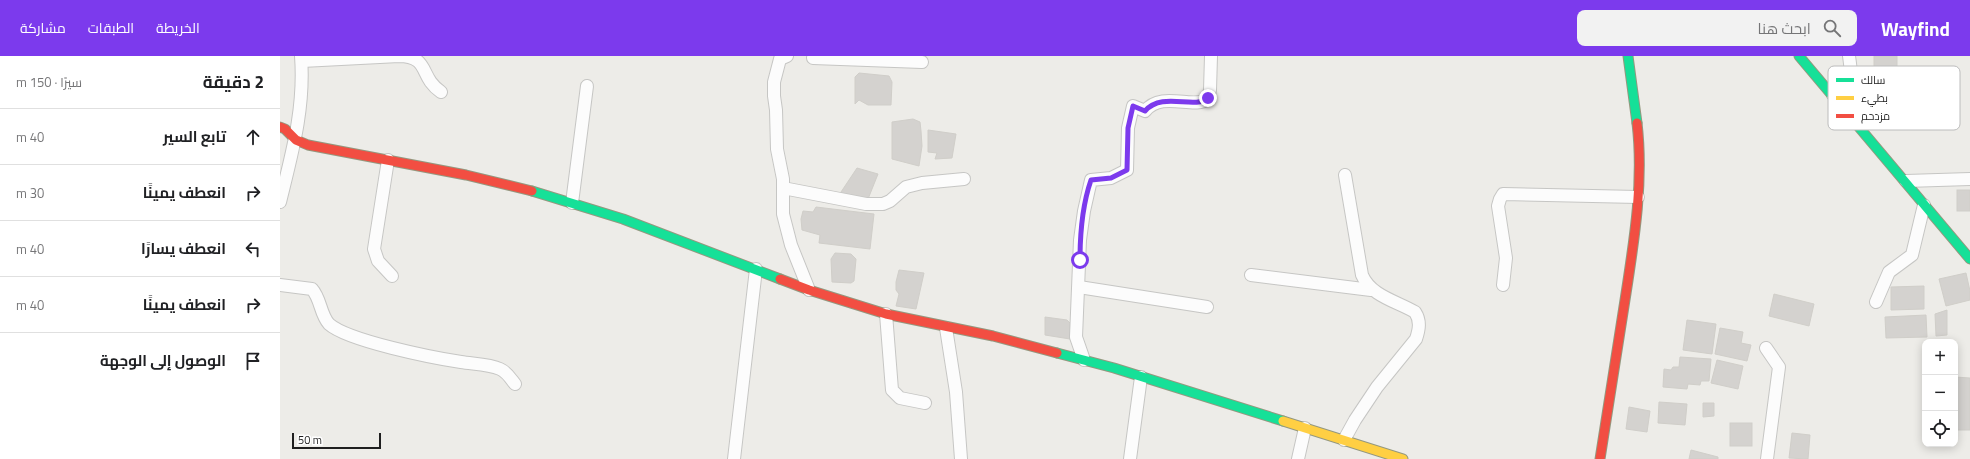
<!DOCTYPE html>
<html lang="ar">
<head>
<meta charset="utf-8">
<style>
  :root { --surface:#fff; --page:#f2f2f2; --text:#202124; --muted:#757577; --line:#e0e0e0; --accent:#7c3aed }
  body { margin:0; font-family:"Titillium Web",Cairo,sans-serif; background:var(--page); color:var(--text); direction:rtl }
  .controls { position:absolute; right:12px; bottom:12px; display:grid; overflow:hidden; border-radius:8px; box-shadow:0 2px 10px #0003 }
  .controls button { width:36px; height:36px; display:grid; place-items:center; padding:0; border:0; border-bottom:1px solid var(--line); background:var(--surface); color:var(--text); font:20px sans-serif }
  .scale { position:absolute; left:12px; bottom:10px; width:89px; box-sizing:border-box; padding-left:4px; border:2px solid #1f1f1f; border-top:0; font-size:11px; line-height:14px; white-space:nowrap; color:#1f1f1f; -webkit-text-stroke:3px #fff; paint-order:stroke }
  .stop { position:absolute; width:12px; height:12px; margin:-9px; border:3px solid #7c3aed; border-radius:50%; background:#fff }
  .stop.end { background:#7c3aed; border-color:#fff; box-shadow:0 1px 4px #0008 }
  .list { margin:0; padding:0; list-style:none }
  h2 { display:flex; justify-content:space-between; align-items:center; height:52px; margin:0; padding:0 16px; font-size:17px }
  h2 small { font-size:13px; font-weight:400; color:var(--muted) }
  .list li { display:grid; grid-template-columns:26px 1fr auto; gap:12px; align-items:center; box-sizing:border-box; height:56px; padding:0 16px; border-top:1px solid var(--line) }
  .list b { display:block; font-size:15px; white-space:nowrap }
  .list em { font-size:13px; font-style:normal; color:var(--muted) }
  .icon { flex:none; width:22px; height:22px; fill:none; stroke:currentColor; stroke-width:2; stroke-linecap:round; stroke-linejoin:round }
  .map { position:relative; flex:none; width:1690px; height:403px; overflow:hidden; direction:ltr }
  header { display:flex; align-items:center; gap:24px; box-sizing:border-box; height:56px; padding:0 20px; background:var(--accent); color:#fff }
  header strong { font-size:19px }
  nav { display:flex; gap:22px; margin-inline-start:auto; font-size:14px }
  .search { width:280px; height:36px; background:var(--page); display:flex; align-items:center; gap:10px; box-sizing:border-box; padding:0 14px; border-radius:8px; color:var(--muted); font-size:15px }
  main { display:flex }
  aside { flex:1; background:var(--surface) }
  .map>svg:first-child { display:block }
  .building { fill:#d4d2cf; stroke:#d0cec9 }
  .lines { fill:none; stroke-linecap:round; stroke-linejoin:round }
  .street-casing { stroke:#c6c6c4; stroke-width:14 }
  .fast-casing { stroke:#94987f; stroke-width:11 }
  .slow-casing { stroke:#94987f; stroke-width:11 }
  .jam-casing { stroke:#94987f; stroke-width:11 }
  .street { stroke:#fcfcfc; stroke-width:12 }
  .fast { stroke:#16e098; stroke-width:9 }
  .slow { stroke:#ffcf43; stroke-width:9 }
  .jam { stroke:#f24e42; stroke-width:9 }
  .route { stroke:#7c3aed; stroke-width:5 }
  .key { fill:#fff; stroke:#bcbcbc; stroke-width:1 }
  .key-label { font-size:11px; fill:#1f1f1f }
</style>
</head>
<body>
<header>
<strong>Wayfind</strong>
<div class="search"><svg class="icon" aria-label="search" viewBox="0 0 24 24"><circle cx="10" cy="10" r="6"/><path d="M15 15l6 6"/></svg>ابحث هنا</div>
<nav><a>الخريطة</a><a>الطبقات</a><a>مشاركة</a></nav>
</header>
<main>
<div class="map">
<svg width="1690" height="403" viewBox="0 0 1690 403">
  <rect width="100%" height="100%" fill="#edece8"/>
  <g class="building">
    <path d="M1594,0H1617V19L1594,18Z"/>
    <path d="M579,17L609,20L612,26L611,49H588L579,44L575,48V21Z"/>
    <path d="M633,63L640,66L641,75L642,90L639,110L612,103V66Z"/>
    <path d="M648,74L676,78L672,102L655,103L657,97L648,96Z"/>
    <path d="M577,112L598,118L586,148L559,139Z"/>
    <rect x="1677" y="134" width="13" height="21"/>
    <path d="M536,151L594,158L590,193L539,187L540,179L522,174L521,163L523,155L533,156Z"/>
    <path d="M555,197L571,198L576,203L574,225L571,227L552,226L551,203Z"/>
    <path d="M619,214L644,217L636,253L616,250L619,238L616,234V226Z"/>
    <path d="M1686,217L1690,235V244L1666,250L1659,223Z"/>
    <path d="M1644,230V253L1611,254V231Z"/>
    <path d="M1494,238L1534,248L1529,270L1489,260Z"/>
    <path d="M1667,254V279L1656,280L1655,258Z"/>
    <path d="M1646,259L1647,281L1606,282L1605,261Z"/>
    <path d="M765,261L787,264L791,268L790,283L765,279Z"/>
    <path d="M1407,264L1436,268L1432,298L1403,294Z"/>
    <path d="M1440,272L1463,276L1461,287L1471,289L1467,305L1435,298Z"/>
    <path d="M1400,301L1431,303L1429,325H1421L1420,329L1408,328L1407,333L1383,331L1384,313L1391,314L1393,311H1399Z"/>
    <path d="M1437,304L1463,310L1458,333L1431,327Z"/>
    <path d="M1675,321L1690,322V374H1675Z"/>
    <path d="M1379,346L1407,348L1405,369L1378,367Z"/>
    <path d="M1423,347H1434V360L1423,361Z"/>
    <path d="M1349,351L1370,355L1367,376L1346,373Z"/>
    <rect x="1450" y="367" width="22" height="23"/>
    <path d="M1512,377L1530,379L1528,403L1509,402Z"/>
    <path d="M1411,394L1438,401V403H1409Z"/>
  </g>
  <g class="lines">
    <g class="street-casing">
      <g id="street">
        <path d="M507,0L500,3L494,26V40L496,54L497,93L503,123V158L511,189L529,234"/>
        <path d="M533,2L642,6"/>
        <path d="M22,5L119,0C151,1 138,20 161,36"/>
        <path d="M1553,39C1574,28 1572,22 1569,0"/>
        <path d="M108,104L94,193L98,205L112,220"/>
        <path d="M1626,125L1690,123"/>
        <path d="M503,132L586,148H603L610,145L626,131L642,127L684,123"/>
        <path d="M0,146C12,97 25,52 21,0"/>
        <path d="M292,147L307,30"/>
        <path d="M971,219L1091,234"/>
        <path d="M0,229L32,233C41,243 40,258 49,268C68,285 154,302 181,306C193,308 209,308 220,313C227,316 231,323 235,328"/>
        <path d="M1223,229L1226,202L1218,150L1220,143L1223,138L1358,141"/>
        <path d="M799,231L927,251"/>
        <path d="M1596,246L1609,216L1632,199L1644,149"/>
        <path d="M606,258L612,334L620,342L645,347"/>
        <path d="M666,272L676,336L681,403"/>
        <path d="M1486,292L1499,311L1487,403"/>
        <path d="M804,304L796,281L800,184L804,155L811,124L831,122L847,114L848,72L853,50L865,55C882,34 914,54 928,43L930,34L931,0"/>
        <path d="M1064,384L1075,364L1097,331L1136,283C1139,274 1141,265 1135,256C1116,245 1091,240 1082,219L1065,119"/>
        <path d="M454,403L476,213"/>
        <path d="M850,403L861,321"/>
        <path d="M1018,403L1025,372"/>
      </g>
    </g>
    <g class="fast-casing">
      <g id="fast">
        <path d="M1348,0L1357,67"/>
        <path d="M1519,0L1690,203"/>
        <path d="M252,135L343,163L500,223"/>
        <path d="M777,297L834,312L1003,365"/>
      </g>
    </g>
    <g class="slow-casing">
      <path id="slow" d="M1003,365L1123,403"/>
    </g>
    <g class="jam-casing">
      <g id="jam">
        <path d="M0,71L5,73L16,84L28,89L186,119L252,135"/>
        <path d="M500,223L529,234L606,258L713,280L777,297"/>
        <path d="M1320,403C1328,350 1337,297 1345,244C1354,186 1364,126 1357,67"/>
      </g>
    </g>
    <use href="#street" class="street"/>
    <use href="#fast" class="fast"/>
    <use href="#slow" class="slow"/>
    <use href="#jam" class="jam"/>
  </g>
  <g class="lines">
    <path class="route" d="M800,204C800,177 802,150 811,124L831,122L847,114L848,72L853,50L865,55C883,35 914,54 928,42"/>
  </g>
  <rect x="1548" y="10" width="132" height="64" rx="6" class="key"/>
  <rect x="1556" y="22" width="18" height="4" fill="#16e098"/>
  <rect x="1556" y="40" width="18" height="4" fill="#ffcf43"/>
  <rect x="1556" y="58" width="18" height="4" fill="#f24e42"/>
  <g class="key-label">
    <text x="1581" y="28">سالك</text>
    <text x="1581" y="46">بطيء</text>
    <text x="1581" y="64">مزدحم</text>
  </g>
</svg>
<div class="controls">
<button>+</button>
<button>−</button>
<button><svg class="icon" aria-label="locate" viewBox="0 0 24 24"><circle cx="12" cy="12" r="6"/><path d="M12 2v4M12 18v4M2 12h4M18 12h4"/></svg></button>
</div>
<div class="scale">50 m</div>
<div class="stop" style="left:800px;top:204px"></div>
<div class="stop end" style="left:928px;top:42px"></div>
</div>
<aside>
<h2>2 دقيقة<small>سيرًا · 150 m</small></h2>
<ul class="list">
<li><svg class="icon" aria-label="ahead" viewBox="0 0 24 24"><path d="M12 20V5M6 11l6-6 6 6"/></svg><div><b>تابع السير</b></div><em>40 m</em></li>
<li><svg class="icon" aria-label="right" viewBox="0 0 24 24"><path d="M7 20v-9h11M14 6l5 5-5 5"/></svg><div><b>انعطف يمينًا</b></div><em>30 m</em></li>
<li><svg class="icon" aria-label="left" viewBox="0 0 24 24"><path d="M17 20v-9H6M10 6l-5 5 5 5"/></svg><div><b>انعطف يسارًا</b></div><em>40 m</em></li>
<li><svg class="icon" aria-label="right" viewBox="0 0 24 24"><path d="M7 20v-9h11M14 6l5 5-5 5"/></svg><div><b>انعطف يمينًا</b></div><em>40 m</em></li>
<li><svg class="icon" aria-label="arrive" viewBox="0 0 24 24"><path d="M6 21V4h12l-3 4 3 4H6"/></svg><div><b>الوصول إلى الوجهة</b></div></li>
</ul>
</aside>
</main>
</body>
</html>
